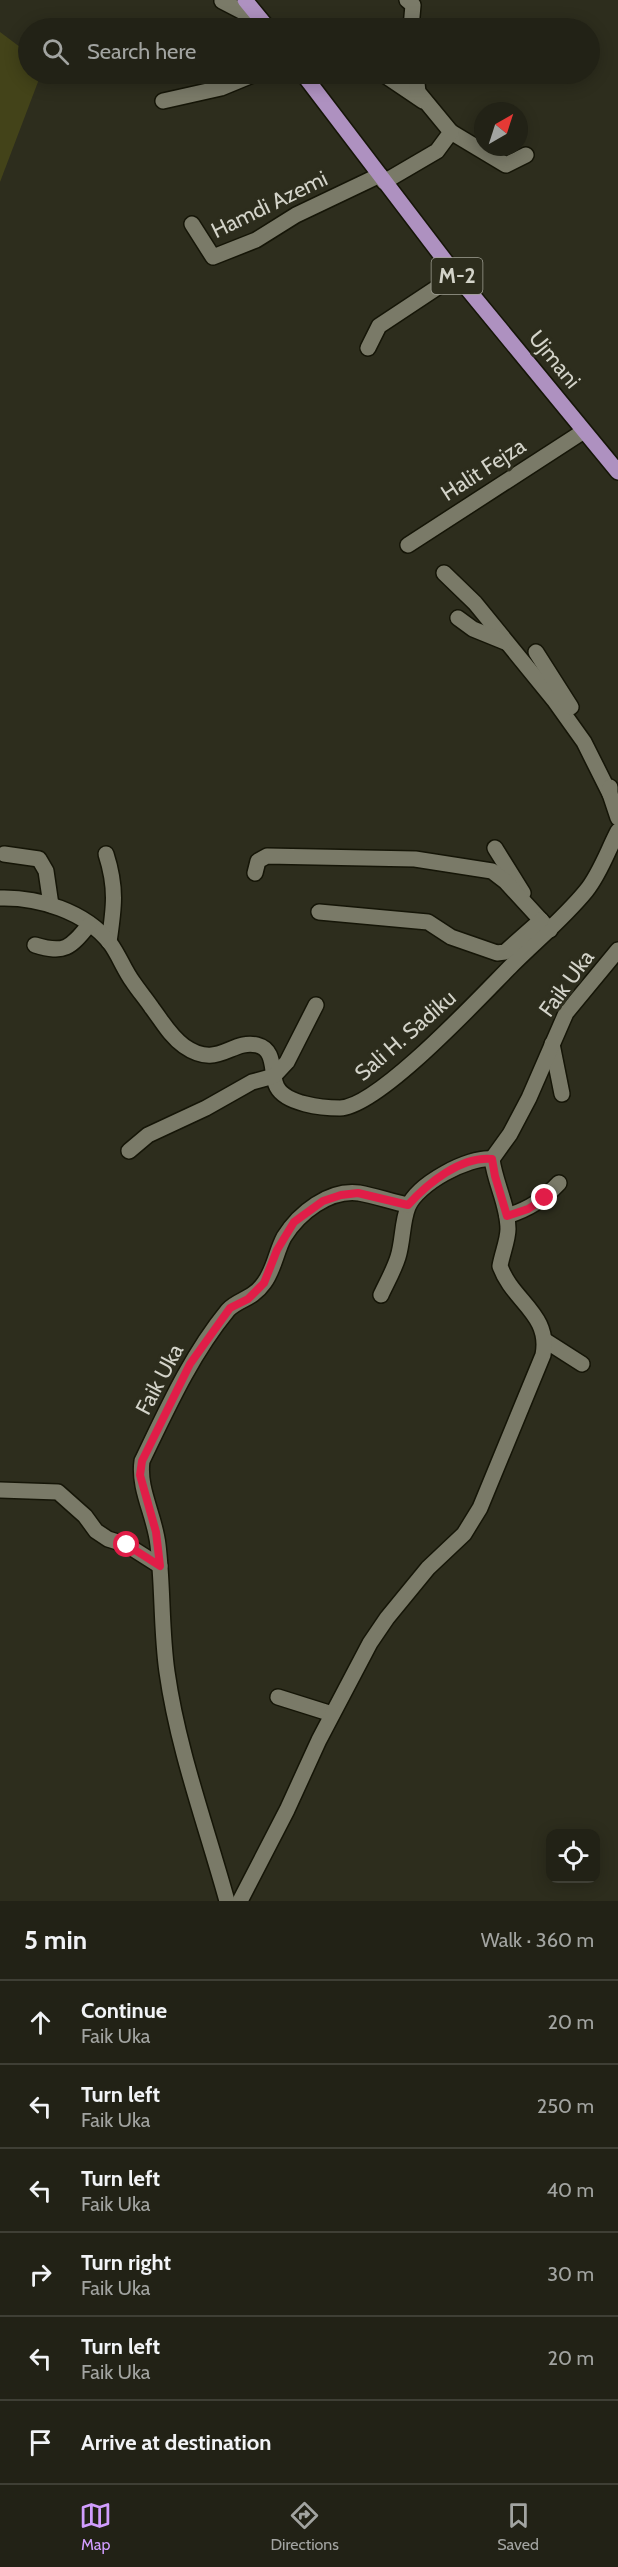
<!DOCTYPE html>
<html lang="en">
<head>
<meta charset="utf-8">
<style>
  :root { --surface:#222216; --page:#2e2f23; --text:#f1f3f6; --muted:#a2a4a1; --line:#3f3f35; --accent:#d19dfe }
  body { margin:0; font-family:Cabin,sans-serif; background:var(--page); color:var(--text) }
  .controls { position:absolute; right:18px; bottom:18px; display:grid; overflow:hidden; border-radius:12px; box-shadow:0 3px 15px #0003 }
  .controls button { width:54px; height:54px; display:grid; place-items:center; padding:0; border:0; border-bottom:2px solid var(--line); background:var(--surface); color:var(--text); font:30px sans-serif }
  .compass { position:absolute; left:474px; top:102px; width:54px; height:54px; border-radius:50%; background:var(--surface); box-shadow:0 3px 15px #0003; rotate:39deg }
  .stop { position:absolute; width:18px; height:18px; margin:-14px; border:4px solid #e11d48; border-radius:50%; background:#fff }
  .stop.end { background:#e11d48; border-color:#fff; box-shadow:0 2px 6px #0008 }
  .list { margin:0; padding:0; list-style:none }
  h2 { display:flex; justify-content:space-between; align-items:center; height:78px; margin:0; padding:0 24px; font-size:26px }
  h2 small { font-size:20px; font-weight:400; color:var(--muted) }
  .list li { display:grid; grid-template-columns:39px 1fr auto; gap:18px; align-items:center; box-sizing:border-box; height:84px; padding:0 24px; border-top:2px solid var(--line) }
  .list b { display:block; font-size:22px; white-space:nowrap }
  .list p { margin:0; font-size:20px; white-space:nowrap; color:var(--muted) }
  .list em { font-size:20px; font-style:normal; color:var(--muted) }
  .icon { flex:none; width:33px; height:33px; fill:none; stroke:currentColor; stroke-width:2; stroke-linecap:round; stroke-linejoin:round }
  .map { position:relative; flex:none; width:618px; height:1901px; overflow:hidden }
  .search { position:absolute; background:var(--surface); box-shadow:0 3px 15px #0003; left:18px; right:18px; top:18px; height:66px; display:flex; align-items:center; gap:15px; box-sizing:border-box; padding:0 21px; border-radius:33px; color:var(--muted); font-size:22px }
  .sheet { height:582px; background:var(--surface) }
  nav { display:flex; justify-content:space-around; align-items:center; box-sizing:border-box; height:84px; border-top:2px solid var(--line); background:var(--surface); font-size:16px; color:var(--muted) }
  nav a { display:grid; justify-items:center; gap:3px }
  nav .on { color:var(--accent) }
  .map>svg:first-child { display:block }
  .green { fill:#434319 }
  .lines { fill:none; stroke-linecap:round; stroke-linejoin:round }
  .minor-casing { stroke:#151507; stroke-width:18 }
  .major-casing { stroke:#151507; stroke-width:18 }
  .minor { stroke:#7a7a68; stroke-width:15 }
  .major { stroke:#ae91c0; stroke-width:15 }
  .route { stroke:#e11d48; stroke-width:8 }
  .labels { text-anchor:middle; stroke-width:6; stroke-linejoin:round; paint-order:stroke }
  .shield { fill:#2d2d1d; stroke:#a1a195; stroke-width:1.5 }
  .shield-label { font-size:21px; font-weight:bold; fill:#d3d3c9 }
  .street-label { font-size:22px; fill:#d3d3c9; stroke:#2d2d1d }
</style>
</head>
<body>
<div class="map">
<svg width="618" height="1901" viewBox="0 0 618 1901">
  <rect width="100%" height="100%" fill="#2d2d1d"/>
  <path class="green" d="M0,32L28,53V74H41L0,182Z"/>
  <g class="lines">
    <g class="minor-casing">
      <g id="minor">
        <path d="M407,0L413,5L411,28"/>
        <path d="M222,1L249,15L257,16"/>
        <path d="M383,74L423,101"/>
        <path d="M163,101L221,88L255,74"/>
        <path d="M451,132L506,165L526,155"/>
        <path d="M384,182L437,151L451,132L418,92L416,74"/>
        <path d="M192,224L213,257L256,240L296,215L380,175"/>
        <path d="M368,348L379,326L456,275"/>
        <path d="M408,545L584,431"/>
        <path d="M444,573L475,603L554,700L584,742L610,794"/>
        <path d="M458,618L473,629L505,642"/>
        <path d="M536,652L571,707"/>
        <path d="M610,787V794L618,818"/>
        <path d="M495,848L523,893"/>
        <path d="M4,854L39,859L46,871L51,905"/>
        <path d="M106,854C117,888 114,908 109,942"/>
        <path d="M255,873L258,861L267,856L415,859L492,871L505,881L550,930"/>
        <path d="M0,898C38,897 85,911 110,943C119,955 124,970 133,982C139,991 146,999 152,1008C162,1021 170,1036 184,1046C218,1070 231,1039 257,1045C277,1050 270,1074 277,1087C286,1104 322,1108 340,1108C379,1107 482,995 512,965C537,940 564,918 586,891C600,874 608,850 618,831"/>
        <path d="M319,912L428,922L451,937L497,953L505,952L541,920"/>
        <path d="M35,945C65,954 70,948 89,925"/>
        <path d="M552,1044L562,1094"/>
        <path d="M129,1151L148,1135L206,1108L252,1082L274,1076L287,1062L316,1005"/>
        <path d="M507,1216C529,1209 543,1200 559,1183"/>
        <path d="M381,1295C387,1282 394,1270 398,1257C403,1241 402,1222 408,1207C417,1184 469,1156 492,1159"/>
        <path d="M546,1341L582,1364"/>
        <path d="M0,1490L58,1492L85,1516L96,1531L108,1539L127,1545L160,1566"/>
        <path d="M278,1697L332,1714"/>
        <path d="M227,1901C206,1825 178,1750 167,1672C161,1630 163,1587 158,1545C155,1516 138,1489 142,1461C167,1409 191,1355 228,1310C238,1299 252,1300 264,1283C274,1270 276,1252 284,1237C299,1213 329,1189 359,1193C376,1196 392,1202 408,1205"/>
        <path d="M240,1901L287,1810L319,1740L370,1643L387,1618L428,1568L464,1534L480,1508L543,1355C551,1314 512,1301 500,1266C502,1254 508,1240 508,1229C508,1205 495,1183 492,1159L510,1134L529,1098L566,1013L618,950"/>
      </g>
    </g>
    <g class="major-casing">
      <g id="major">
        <path d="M245,0L268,28"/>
        <path d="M303,74L456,275L618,472"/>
      </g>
    </g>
    <use href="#minor" class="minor"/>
    <use href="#major" class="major"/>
  </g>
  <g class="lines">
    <path class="route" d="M127,1545L160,1566L156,1532L140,1475L142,1461L190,1364L230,1308L248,1299L264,1283L277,1250L294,1222L323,1201L341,1195L358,1193L408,1205C428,1183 461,1156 492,1159L495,1176L507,1216L528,1209L545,1198"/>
  </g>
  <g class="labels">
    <rect class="shield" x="431.5" y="258" width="51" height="36" rx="4.5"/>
    <g class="shield-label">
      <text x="457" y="283">M-2</text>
    </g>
    <g class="street-label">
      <text transform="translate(269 204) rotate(-26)" y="8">Hamdi Azemi</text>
      <text transform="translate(555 359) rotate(51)" y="8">Ujmani</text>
      <text transform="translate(483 469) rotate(-33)" y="8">Halit Fejza</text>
      <text transform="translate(566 983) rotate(-54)" y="8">Faik Uka</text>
      <text transform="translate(405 1035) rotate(-41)" y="8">Sali H. Sadiku</text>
      <text transform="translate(159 1379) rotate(-62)" y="8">Faik Uka</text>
    </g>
  </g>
</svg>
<div class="controls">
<button><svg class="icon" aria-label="locate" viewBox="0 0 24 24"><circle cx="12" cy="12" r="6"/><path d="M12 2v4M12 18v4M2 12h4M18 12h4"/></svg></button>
</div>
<svg class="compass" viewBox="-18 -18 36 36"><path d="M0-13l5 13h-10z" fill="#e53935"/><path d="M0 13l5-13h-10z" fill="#a2a4a1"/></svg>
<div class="stop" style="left:127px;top:1545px"></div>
<div class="stop end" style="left:545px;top:1198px"></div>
<div class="search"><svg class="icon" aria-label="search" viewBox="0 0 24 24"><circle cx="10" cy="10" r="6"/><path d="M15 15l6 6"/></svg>Search here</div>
</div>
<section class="sheet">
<h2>5 min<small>Walk · 360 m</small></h2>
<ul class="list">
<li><svg class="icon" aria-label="ahead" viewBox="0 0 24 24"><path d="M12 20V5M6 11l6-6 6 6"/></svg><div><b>Continue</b><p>Faik Uka</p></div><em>20 m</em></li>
<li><svg class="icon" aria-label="left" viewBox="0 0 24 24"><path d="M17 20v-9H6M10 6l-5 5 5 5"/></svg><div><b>Turn left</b><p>Faik Uka</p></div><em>250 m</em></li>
<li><svg class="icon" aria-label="left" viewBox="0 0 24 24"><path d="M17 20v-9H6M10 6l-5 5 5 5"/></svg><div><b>Turn left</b><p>Faik Uka</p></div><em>40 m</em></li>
<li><svg class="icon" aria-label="right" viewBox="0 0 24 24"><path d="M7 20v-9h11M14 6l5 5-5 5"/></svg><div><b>Turn right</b><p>Faik Uka</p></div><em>30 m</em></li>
<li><svg class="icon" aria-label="left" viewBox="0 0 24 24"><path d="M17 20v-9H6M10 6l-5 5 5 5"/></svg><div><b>Turn left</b><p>Faik Uka</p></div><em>20 m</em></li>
<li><svg class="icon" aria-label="arrive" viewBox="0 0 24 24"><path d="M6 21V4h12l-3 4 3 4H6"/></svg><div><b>Arrive at destination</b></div></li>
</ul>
</section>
<nav>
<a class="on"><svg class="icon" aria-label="map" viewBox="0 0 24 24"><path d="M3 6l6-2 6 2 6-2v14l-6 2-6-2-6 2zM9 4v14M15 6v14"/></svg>Map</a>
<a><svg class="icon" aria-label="directions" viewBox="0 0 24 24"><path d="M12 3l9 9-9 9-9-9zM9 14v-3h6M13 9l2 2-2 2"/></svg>Directions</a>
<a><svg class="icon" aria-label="saved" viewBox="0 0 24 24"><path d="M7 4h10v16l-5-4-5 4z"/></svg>Saved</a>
</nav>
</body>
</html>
